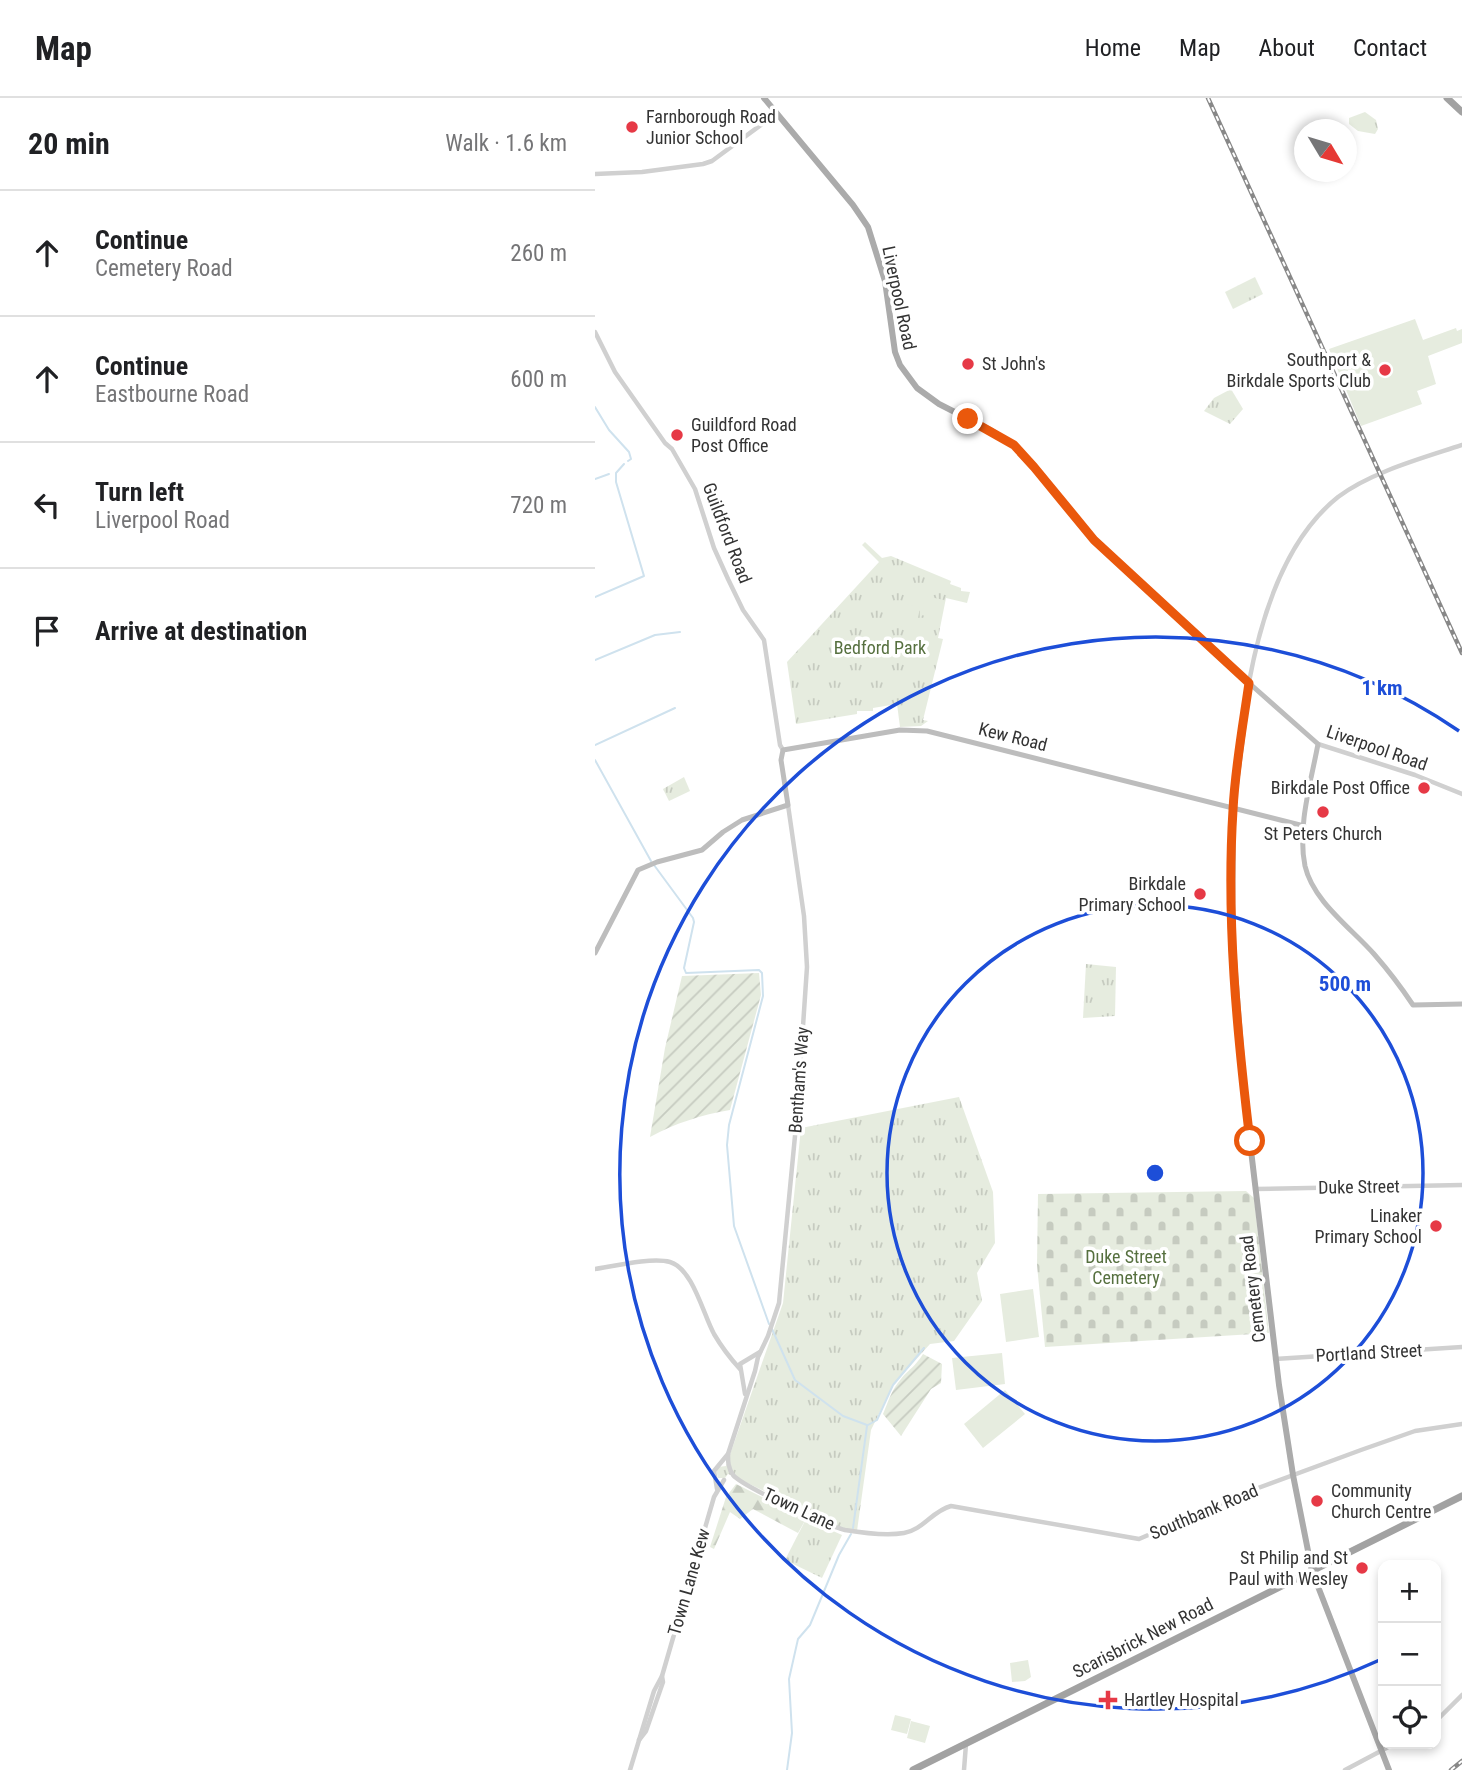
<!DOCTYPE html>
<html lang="en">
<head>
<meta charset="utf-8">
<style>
  :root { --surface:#fff; --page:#f2f2f2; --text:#202124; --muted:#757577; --line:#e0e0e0 }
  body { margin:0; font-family:"Roboto Condensed",sans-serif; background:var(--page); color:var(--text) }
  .controls { position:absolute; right:21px; bottom:21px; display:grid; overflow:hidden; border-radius:14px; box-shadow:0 4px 10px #0003 }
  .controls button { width:63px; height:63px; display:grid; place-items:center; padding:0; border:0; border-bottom:2px solid var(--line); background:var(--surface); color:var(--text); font:35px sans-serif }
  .compass { position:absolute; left:699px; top:21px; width:63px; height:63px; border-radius:50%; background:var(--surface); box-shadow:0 4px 10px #0003; rotate:128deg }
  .stop { position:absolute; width:21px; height:21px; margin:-16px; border:5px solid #ea580c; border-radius:50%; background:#fff }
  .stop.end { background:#ea580c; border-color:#fff; box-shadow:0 2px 7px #0008 }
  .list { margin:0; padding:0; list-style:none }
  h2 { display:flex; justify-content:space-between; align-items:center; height:91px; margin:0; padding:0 28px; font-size:30px }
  h2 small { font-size:23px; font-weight:400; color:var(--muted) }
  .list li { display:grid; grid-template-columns:46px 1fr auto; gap:21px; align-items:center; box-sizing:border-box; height:126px; padding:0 28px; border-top:2px solid var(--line) }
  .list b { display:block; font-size:26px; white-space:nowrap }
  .list p { margin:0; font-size:23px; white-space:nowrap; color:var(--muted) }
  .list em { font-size:23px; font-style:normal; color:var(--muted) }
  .icon { flex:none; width:38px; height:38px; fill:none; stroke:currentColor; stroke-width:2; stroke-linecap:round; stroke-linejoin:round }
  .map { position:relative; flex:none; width:867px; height:1672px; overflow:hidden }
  header { display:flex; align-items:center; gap:42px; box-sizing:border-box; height:98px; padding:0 35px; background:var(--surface); border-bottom:2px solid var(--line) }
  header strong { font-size:33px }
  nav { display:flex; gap:38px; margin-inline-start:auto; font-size:24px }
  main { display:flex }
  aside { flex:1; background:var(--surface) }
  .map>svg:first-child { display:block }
  .grass { fill:url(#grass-tufts) }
  .forest { fill:url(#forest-firs) }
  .cemetery { fill:url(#cemetery-stones) }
  .garden { fill:url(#garden-furrows) }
  .pitch { fill:#e6ecdf }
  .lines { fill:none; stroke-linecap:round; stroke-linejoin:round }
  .stream { stroke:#cfe2ee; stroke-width:2 }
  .tertiary { stroke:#d0d0d0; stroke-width:4.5 }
  .secondary { stroke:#bdbdbd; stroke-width:5 }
  .primary { stroke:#ababab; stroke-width:6 }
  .trunk { stroke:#a2a2a2; stroke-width:7 }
  .rail-casing { stroke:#888; stroke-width:4.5 }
  .rail { stroke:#fff; stroke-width:2; stroke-dasharray:5; stroke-linecap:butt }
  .route { stroke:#ea580c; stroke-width:9 }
  .ring { fill:none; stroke:#1d4ed8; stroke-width:3.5 }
  .poi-dot { fill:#e63946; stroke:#fff; stroke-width:2.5 }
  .labels { text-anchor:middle; stroke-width:7; stroke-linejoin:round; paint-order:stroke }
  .poi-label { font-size:18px; fill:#333; stroke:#fff; text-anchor:start }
  .street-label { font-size:18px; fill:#333; stroke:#fff }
  .park-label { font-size:18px; fill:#56703f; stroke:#fff }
  .centre { fill:#1d4ed8; stroke:#fff; stroke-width:3.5 }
  .ring-label { font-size:21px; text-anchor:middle; font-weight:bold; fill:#1d4ed8; stroke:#fff; stroke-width:7; stroke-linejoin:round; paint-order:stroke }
</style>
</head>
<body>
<header>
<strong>Map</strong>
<nav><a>Home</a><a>Map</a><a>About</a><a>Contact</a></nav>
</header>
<main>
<aside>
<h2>20 min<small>Walk · 1.6 km</small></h2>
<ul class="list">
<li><svg class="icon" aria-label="ahead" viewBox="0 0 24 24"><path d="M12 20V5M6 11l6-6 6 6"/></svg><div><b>Continue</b><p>Cemetery Road</p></div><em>260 m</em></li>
<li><svg class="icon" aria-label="ahead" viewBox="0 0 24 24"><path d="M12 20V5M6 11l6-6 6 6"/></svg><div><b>Continue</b><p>Eastbourne Road</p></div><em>600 m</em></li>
<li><svg class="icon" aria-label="left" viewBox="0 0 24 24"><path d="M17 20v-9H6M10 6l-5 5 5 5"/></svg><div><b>Turn left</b><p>Liverpool Road</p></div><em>720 m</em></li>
<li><svg class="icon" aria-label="arrive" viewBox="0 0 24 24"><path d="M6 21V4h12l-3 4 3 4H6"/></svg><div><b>Arrive at destination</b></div></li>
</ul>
</aside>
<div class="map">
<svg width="867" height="1672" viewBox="0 0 867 1672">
  <defs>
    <pattern id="grass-tufts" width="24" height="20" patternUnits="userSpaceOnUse" patternTransform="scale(1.75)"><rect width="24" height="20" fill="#e6ecdf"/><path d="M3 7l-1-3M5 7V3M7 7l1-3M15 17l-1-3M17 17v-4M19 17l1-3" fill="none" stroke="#c6cbc0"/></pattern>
    <pattern id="forest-firs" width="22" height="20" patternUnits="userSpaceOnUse" patternTransform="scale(1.75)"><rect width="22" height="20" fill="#e6ecdf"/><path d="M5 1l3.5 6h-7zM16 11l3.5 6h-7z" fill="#c6cbc0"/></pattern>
    <pattern id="cemetery-stones" width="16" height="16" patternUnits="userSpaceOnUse" patternTransform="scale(1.75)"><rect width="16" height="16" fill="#e6ecdf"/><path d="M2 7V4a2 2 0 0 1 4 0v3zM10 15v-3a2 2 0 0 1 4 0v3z" fill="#c6cbc0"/></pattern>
    <pattern id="garden-furrows" width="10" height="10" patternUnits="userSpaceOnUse" patternTransform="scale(1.75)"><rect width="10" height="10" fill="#e6ecdf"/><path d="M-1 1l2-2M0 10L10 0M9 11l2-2" fill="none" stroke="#c6cbc0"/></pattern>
  </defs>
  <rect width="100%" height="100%" fill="#fff"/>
  <g class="grass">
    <path d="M770,14L781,22L783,31L780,36L763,33L754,26V20Z"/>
    <path d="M660,179L668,196L638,211L630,194Z"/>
    <path d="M636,291L648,311L635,326L609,313L619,300Z"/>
    <path d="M270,444L287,460L296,458L356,483L355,486L366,490V493L375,494L372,505L351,500L343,540L348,541L328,622L333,623L326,628L305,629L302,606L278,610V613H262V616L201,626L192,564L284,464L267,447Z"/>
    <path d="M89,679L95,693L74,703L68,691Z"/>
    <path d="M491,866L521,869L520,918L488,920Z"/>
    <path d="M364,999L398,1094L400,1145L382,1175L387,1203L359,1243L335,1246L298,1287L276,1332L262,1433L247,1431L138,1378L133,1376L130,1380H123L121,1372L123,1369L131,1368L188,1205L206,1030Z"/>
    <path d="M211,1421L247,1437L227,1480L190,1462Z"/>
  </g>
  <path class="forest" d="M141,1386L211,1421L203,1435L158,1411L145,1421L135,1414L119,1451L115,1449L131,1399Z"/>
  <path class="cemetery" d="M651,1093L659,1100L674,1235L450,1249L442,1167L443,1096Z"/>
  <g class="garden">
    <path d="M164,875L166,897L135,1012C106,1017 81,1025 55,1039L70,950L87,878Z"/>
    <path d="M328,1256L347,1266L346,1285L336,1291L306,1338L288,1316C293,1304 297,1291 306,1281C315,1270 319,1270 328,1256Z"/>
  </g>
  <g class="pitch">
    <path d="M820,221L828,242L861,230L862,233L867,231V245L833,258L841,286L822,293L827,306L766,328L734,251Z"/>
    <path d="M331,498L349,502L345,521L326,517Z"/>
    <path d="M303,504L325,509L321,532L298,527Z"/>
    <path d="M438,1191L444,1239L411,1244L405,1196Z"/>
    <path d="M407,1255L410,1286L361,1292L357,1260Z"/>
    <path d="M410,1292L430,1316L388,1350L369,1326Z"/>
    <path d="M433,1562L436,1579L430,1583L417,1584L415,1565Z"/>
    <path d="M300,1617L316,1621L312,1636L296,1632Z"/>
    <path d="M316,1623L335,1628L330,1645L312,1640Z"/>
  </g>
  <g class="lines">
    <g class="stream">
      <path d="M0,309L14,332L34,354L36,361L33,363"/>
      <path d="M0,381L14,376"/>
      <path d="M0,499L49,478L21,384V375L29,366"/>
      <path d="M0,562L60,537L85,534"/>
      <path d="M0,647L80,610"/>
      <path d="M0,662L56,763"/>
      <path d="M59,767L98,820L99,824L89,870L91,875L164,872L167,875L168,898L134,1027L132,1047L139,1128L174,1226"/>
      <path d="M177,1231L200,1282L248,1318L272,1327"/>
      <path d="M273,1327L282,1322L298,1287L329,1250"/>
      <path d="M258,1430L272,1328"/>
      <path d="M192,1672L197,1635L194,1581L203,1541L215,1527L244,1457L256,1436"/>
    </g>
    <g class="tertiary">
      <path d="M0,76L47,74L108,66L117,63L182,15"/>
      <path d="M0,234L20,274L70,345L77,351L100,391L119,450L133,481L148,512L169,542L185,647L188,652"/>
      <path d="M654,584C666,519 689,442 743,399C776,374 828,360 867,347"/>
      <path d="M723,646L820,677L867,696"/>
      <path d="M660,1091L867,1087"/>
      <path d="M0,1171C19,1168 57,1159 75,1164C98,1171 108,1216 119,1236C126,1248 135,1260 145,1271"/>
      <path d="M680,1261L867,1249"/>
      <path d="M150,1296L145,1266L165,1254"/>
      <path d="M133,1356C133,1363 133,1370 138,1377C147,1388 233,1428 250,1432C268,1435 291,1438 309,1435C328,1432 337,1413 356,1408L544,1441L655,1393L766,1352L820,1333L867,1326"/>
      <path d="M122,1391L119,1373L133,1356L160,1273L163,1259L173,1238L184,1205L202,1017L212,869L209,818L193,707"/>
      <path d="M841,1623L867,1597"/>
      <path d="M44,1642L51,1633L68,1584L67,1578L119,1399L129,1382"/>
      <path d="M35,1672L59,1593L67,1578"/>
      <path d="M369,1672L371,1646"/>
      <path d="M750,1672L799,1646"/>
    </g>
    <g class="secondary">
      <path d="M654,585L723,646C716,684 702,729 710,768C718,803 756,830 779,856C793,872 806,889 818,907L867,906"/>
      <path d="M0,855L43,772L62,764L107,752L128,734L147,722L193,707L186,662L188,652L305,632L332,633L709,728"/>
    </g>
    <path class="primary" d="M169,0L258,107L273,129L290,183L300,254L305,267L322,290L344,306L397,333L419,347L439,369L499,442L654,585L638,710L637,835L650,1002L684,1287L698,1377L717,1473L794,1672"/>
    <g class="trunk">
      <path d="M852,0L867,14"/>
      <path d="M318,1672L867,1398"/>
    </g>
    <g class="rail-casing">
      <g id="rail">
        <path d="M613,0L867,555"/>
        <path d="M856,1672L867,1663"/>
      </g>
    </g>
    <use href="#rail" class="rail"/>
  </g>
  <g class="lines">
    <path class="route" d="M373,321L419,347L439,369L499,442L654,585C648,627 640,670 638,712C631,822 642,934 655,1043"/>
  </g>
  <g class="ring">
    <circle cx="560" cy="1075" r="268"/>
    <path d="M787 1561A536 536 0 1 1 864 633"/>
  </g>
  <g class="poi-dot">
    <circle cx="37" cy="29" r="7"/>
    <circle cx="373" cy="266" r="7"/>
    <circle cx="790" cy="272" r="7"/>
    <circle cx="82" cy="337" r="7"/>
    <circle cx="829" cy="690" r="7"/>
    <circle cx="728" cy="714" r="7"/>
    <circle cx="605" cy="796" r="7"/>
    <circle cx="841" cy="1128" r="7"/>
    <circle cx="722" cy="1403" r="7"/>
    <circle cx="767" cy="1470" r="7"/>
    <path d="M509.5 1591.5h7v7h7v7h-7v7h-7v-7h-7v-7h7z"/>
  </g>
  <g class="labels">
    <g class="poi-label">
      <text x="51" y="25">Farnborough Road<tspan x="51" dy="21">Junior School</tspan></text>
      <text x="776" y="268" text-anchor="end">Southport &amp;<tspan x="776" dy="21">Birkdale Sports Club</tspan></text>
      <text x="387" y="272">St John's</text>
      <text x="96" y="333">Guildford Road<tspan x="96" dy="21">Post Office</tspan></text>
      <text x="815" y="696" text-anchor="end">Birkdale Post Office</text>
      <text x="728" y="742" text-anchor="middle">St Peters Church</text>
      <text x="591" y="792" text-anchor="end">Birkdale<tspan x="591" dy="21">Primary School</tspan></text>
      <text x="827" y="1124" text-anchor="end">Linaker<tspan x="827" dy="21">Primary School</tspan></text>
      <text x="736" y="1399">Community<tspan x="736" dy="21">Church Centre</tspan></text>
      <text x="753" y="1466" text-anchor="end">St Philip and St<tspan x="753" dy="21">Paul with Wesley</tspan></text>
      <text x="529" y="1608">Hartley Hospital</text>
    </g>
    <g class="street-label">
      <text transform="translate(304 200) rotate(78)" y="6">Liverpool Road</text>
      <text transform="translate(132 435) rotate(69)" y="6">Guildford Road</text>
      <text transform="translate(418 639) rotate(14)" y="6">Kew Road</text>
      <text transform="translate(782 650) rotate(19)" y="6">Liverpool Road</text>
      <text transform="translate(204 982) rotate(-86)" y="6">Bentham's Way</text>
      <text transform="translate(764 1089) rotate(-1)" y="6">Duke Street</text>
      <text transform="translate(658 1191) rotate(-97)" y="6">Cemetery Road</text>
      <text transform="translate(774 1255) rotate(-3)" y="6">Portland Street</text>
      <text transform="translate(204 1411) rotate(25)" y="6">Town Lane</text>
      <text transform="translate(609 1414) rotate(-23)" y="6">Southbank Road</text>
      <text transform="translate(94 1484) rotate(-74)" y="6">Town Lane Kew</text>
      <text transform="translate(548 1540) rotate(-27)" y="6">Scarisbrick New Road</text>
    </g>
    <g class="park-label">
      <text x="285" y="556">Bedford Park</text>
      <text x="531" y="1165">Duke Street<tspan x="531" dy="21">Cemetery</tspan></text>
    </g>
  </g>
  <circle cx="560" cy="1075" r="10" class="centre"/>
  <g class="ring-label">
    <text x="787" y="597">1 km</text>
    <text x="750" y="893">500 m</text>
  </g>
</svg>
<div class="controls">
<button>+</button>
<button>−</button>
<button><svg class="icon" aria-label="locate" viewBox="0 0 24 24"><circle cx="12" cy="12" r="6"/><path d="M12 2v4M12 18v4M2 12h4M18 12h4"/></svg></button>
</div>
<svg class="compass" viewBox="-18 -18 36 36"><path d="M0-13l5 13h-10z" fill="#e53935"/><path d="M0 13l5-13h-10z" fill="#757577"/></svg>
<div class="stop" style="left:655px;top:1043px"></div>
<div class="stop end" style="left:373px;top:321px"></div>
</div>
</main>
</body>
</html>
